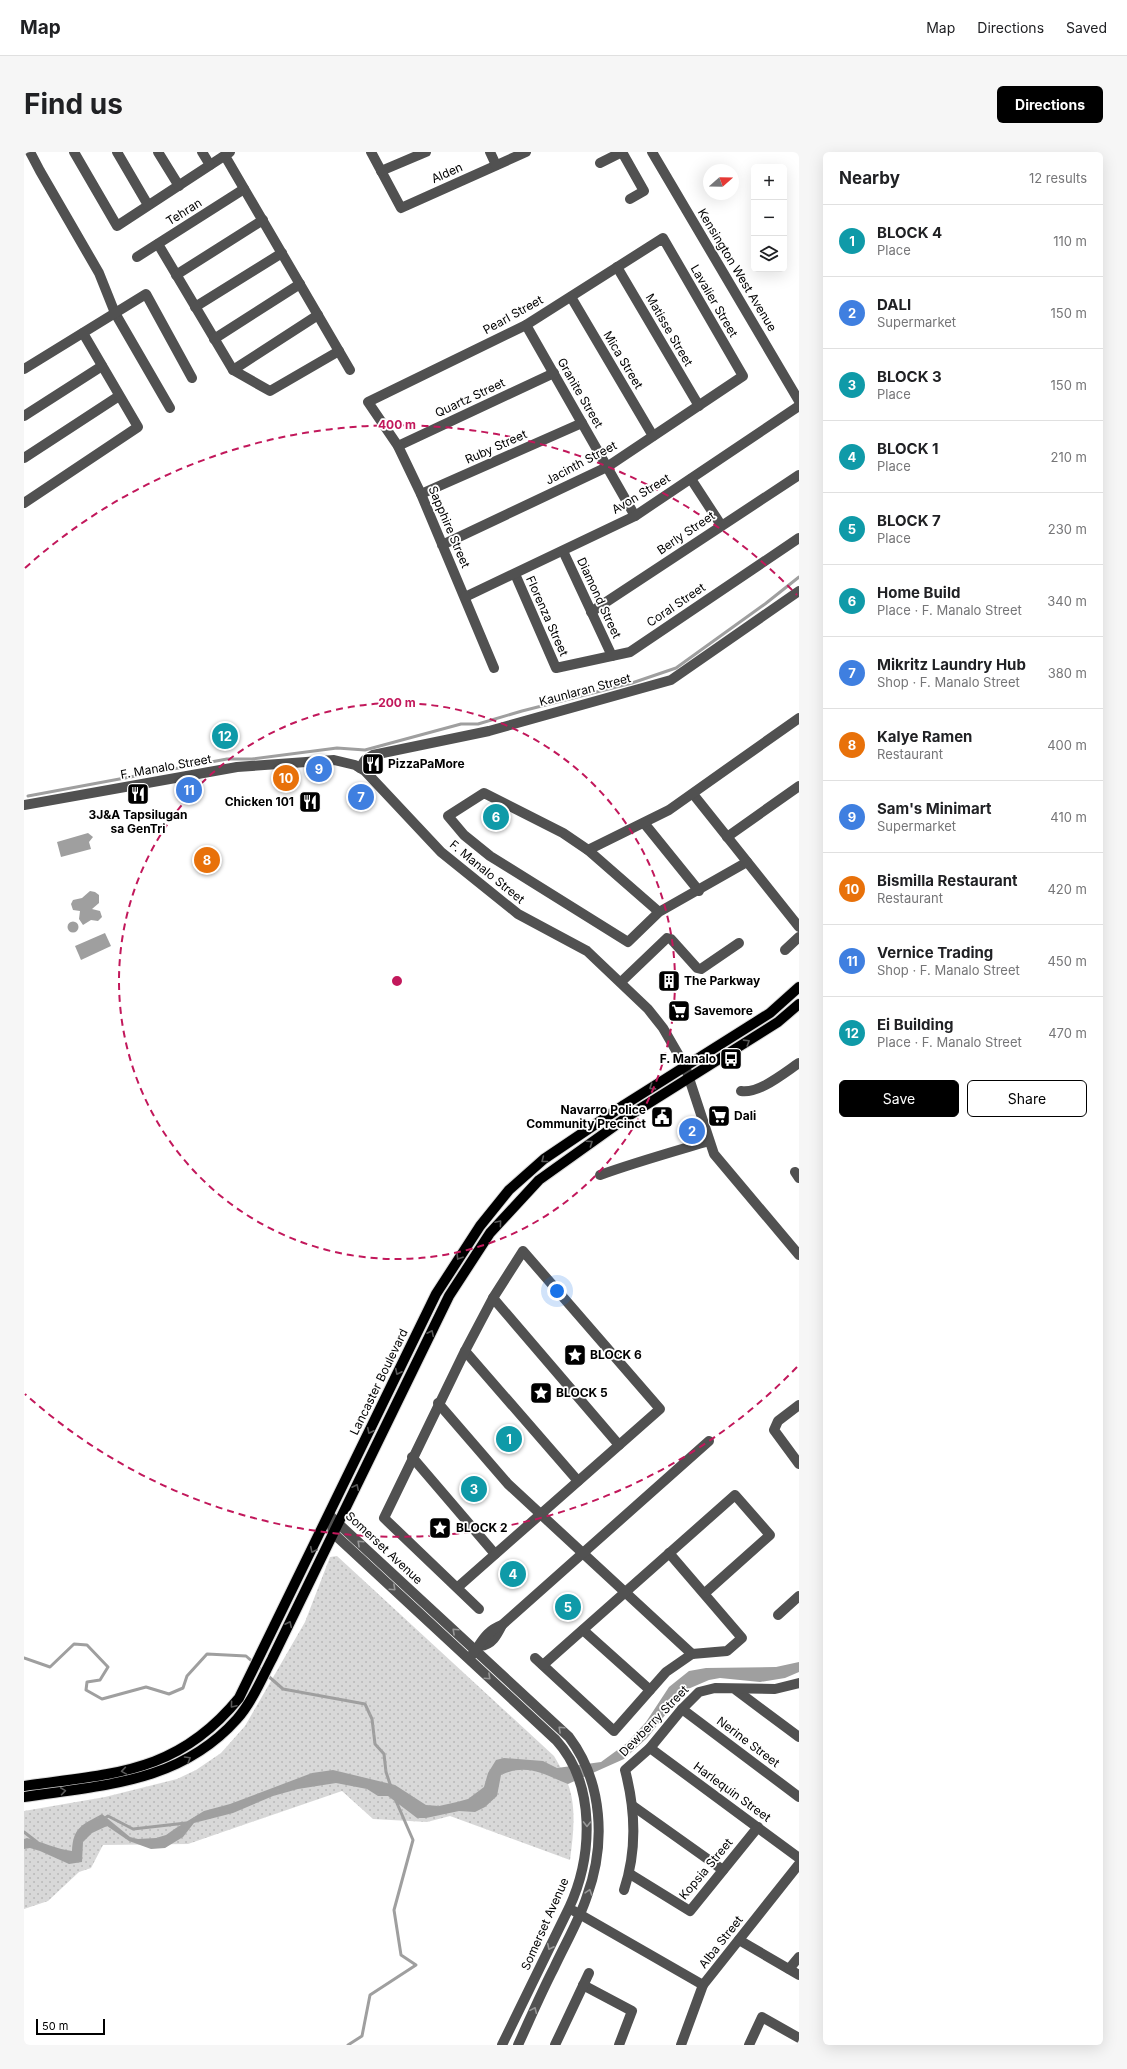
<!DOCTYPE html>
<html lang="en">
<head>
<meta charset="utf-8">
<style>
  :root { --surface:#fff; --page:#f6f6f6; --text:#202124; --muted:#757577; --line:#e0e0e0; --accent:#000 }
  body { margin:0; font-family:Inter,sans-serif; background:var(--page); color:var(--text) }
  .controls { position:absolute; right:12px; top:12px; display:grid; overflow:hidden; border-radius:6px; box-shadow:0 4px 16px #0002 }
  .controls button { width:36px; height:36px; display:grid; place-items:center; padding:0; border:0; border-bottom:1px solid var(--line); background:var(--surface); color:var(--text); font:20px sans-serif }
  .compass { position:absolute; left:679px; top:12px; width:36px; height:36px; border-radius:50%; background:var(--surface); box-shadow:0 4px 16px #0002; rotate:70deg }
  .scale { position:absolute; left:12px; bottom:10px; width:69px; box-sizing:border-box; padding-left:4px; border:2px solid #000; border-top:0; font-size:11px; line-height:14px; white-space:nowrap; color:#000; -webkit-text-stroke:3px #fff; paint-order:stroke }
  .you { position:absolute; left:533px; top:1139px; width:14px; height:14px; margin:-10px; border:3px solid #fff; border-radius:50%; background:#1a73e8; box-shadow:0 0 0 6px #1a73e833 }
  .badge { display:grid; place-items:center; width:26px; height:26px; border-radius:50%; background:var(--accent); color:#fff; font-size:13px; font-weight:700 }
  .pin { position:absolute; translate:-50% -50%; border:2px solid #fff; box-shadow:0 1px 4px #0006 }
  .list { margin:0; padding:0; list-style:none }
  h2 { display:flex; justify-content:space-between; align-items:center; height:52px; margin:0; padding:0 16px; font-size:17px }
  h2 small { font-size:13px; font-weight:400; color:var(--muted) }
  .list li { display:grid; grid-template-columns:26px 1fr auto; gap:12px; align-items:center; box-sizing:border-box; height:72px; padding:0 16px; border-top:1px solid var(--line) }
  .list b { display:block; font-size:15px; white-space:nowrap }
  .list p { margin:0; font-size:13px; white-space:nowrap; color:var(--muted) }
  .list em { font-size:13px; font-style:normal; color:var(--muted) }
  .actions { display:flex; gap:8px; padding:12px 16px }
  .actions a { flex:1; padding:9px 0; border:1px solid var(--accent); border-radius:6px; text-align:center; font-size:14px; color:var(--accent) }
  .actions .main { background:var(--accent); color:#fff }
  .icon { flex:none; width:22px; height:22px; fill:none; stroke:currentColor; stroke-width:2; stroke-linecap:round; stroke-linejoin:round }
  .map { position:relative; flex:none; width:775px; height:1893px; overflow:hidden; border-radius:6px }
  header { display:flex; align-items:center; gap:24px; box-sizing:border-box; height:56px; padding:0 20px; background:var(--surface); border-bottom:1px solid var(--line) }
  header strong { font-size:19px }
  nav { display:flex; gap:22px; margin-inline-start:auto; font-size:14px }
  .intro { display:flex; align-items:center; justify-content:space-between; box-sizing:border-box; height:96px; padding:0 24px }
  h1 { margin:0; font-size:28px }
  .button { padding:10px 18px; border-radius:6px; background:var(--accent); color:#fff; font-size:14px; font-weight:700 }
  main { display:flex; gap:24px; padding:0 24px }
  aside { flex:1; background:var(--surface); border-radius:6px; box-shadow:0 4px 16px #0002 }
  .map>svg:first-child { display:block }
  .grass { fill:url(#grass-dots) }
  .water { fill:#9f9f9f }
  .lines { fill:none; stroke-linecap:round; stroke-linejoin:round }
  .stream { stroke:#9f9f9f; stroke-width:3 }
  .major-casing { stroke:#dbdbdb; stroke-width:12 }
  .minor { stroke:#515151; stroke-width:10 }
  .major { stroke:#000; stroke-width:10 }
  .oneway { stroke:#595959 }
  .oneway2 { stroke:#979797 }
  .ring { fill:none; stroke:#c2185b; stroke-width:2; stroke-dasharray:7 5 }
  .labels { text-anchor:middle; stroke-width:3.5; stroke-linejoin:round; paint-order:stroke }
  .street-label { font-size:12px; fill:#000; stroke:#fff }
  .poi-label { font-size:12px; font-weight:bold; fill:#000; stroke:#fff; text-anchor:start }
  .centre { fill:#c2185b; stroke:#fff; stroke-width:2 }
  .ring-label { font-size:12px; text-anchor:middle; font-weight:bold; fill:#c2185b; stroke:#fff; stroke-width:3.5; stroke-linejoin:round; paint-order:stroke }
</style>
</head>
<body>
<header>
<strong>Map</strong>
<nav><a>Map</a><a>Directions</a><a>Saved</a></nav>
</header>
<div class="intro"><h1>Find us</h1><a class="button">Directions</a></div>
<main>
<div class="map">
<svg width="775" height="1893" viewBox="0 0 775 1893">
  <defs>
    <pattern id="grass-dots" width="8" height="8" patternUnits="userSpaceOnUse"><rect width="8" height="8" fill="#d8d8d8"/><path d="M2 2h.1M6 6h.1" fill="none" stroke="#b8b8b8" stroke-width="1.8" stroke-linecap="round"/></pattern>
  </defs>
  <rect width="100%" height="100%" fill="#fff"/>
  <path class="grass" d="M313,1404L530,1604C535,1613 541,1622 544,1632C553,1656 549,1684 546,1708L426,1664L403,1670L349,1667L318,1639L164,1692L79,1693L67,1716L55,1720L24,1749L0,1757V1659L81,1645L153,1627L172,1618L197,1601L221,1574L281,1470L306,1405Z"/>
  <g class="water">
    <path d="M64,681L69,685L65,690L67,697L37,705L33,690Z"/>
    <path d="M66,739L71,740L75,743V751L68,757L76,759L78,765L74,769L67,768L59,773L55,767L56,759L49,758L47,752L49,748L58,746Z"/>
    <circle cx="49" cy="775" r="5.5"/>
    <path d="M81,781L87,794L57,808L51,794Z"/>
    <path d="M775,1510V1520L761,1526L736,1530L696,1526L685,1528L664,1537L655,1545L624,1585L600,1607L544,1632C519,1622 503,1611 477,1623L473,1644L461,1655L451,1660L435,1659L402,1666H393L364,1644H354L343,1637L312,1631L274,1637L249,1644L209,1661L170,1671L159,1685L141,1696L127,1697L105,1689L83,1674L68,1681L59,1690L58,1710L45,1712L16,1699L6,1696L0,1697V1687L3,1686C18,1690 32,1697 48,1699C49,1675 58,1673 78,1662L106,1685L114,1687L132,1686L142,1683L152,1676L180,1659L206,1652L288,1621L309,1618L371,1633L402,1653L415,1654L433,1650L444,1647L460,1635L464,1621L472,1608L480,1606L519,1609L533,1616L577,1610L603,1591L622,1570L645,1535L665,1519L682,1516L752,1515Z"/>
  </g>
  <g class="lines">
    <g class="stream">
      <path d="M4,644L203,607H228L313,596L341,598L437,572H454L498,559L608,531L652,516L741,452L775,425"/>
      <path d="M0,1506L26,1515L50,1492L63,1493L84,1515L76,1528L63,1530L62,1538L78,1547L122,1535L145,1542L159,1536L163,1524L183,1502L222,1504L239,1519"/>
      <path d="M243,1523L259,1537L341,1552L348,1567L351,1592L360,1602L362,1620L367,1635"/>
      <path d="M80,1667L84,1664L109,1677L162,1671"/>
      <path d="M0,1680L13,1690"/>
      <path d="M324,1893L338,1884L346,1843L392,1813L377,1803L370,1758L389,1688L372,1649"/>
    </g>
    <g class="major-casing">
      <g id="major">
        <path d="M0,1634C90,1621 153,1622 215,1546L412,1142L456,1074L485,1038L520,1007L600,953L746,861L775,835"/>
        <path d="M0,1645C80,1633 156,1631 213,1567C228,1550 238,1526 248,1507L425,1144L466,1081L515,1028L606,963L754,870L775,852"/>
      </g>
    </g>
    <g class="minor">
      <path d="M6,0L16,19L75,121L91,161L146,256"/>
      <path d="M50,0L93,74L206,0"/>
      <path d="M93,0L124,53"/>
      <path d="M134,0L155,34"/>
      <path d="M178,0L186,13"/>
      <path d="M347,0L377,56L502,0"/>
      <path d="M466,0L472,13"/>
      <path d="M598,0L620,39L606,47"/>
      <path d="M628,0L775,249"/>
      <path d="M201,4L326,218"/>
      <path d="M576,11L598,0"/>
      <path d="M357,19L402,0"/>
      <path d="M134,92L209,218L246,239L315,199"/>
      <path d="M113,105L220,37"/>
      <path d="M593,115L675,254"/>
      <path d="M152,123L239,68"/>
      <path d="M547,145L629,284"/>
      <path d="M171,155L258,101"/>
      <path d="M502,173L611,364"/>
      <path d="M190,187L276,132"/>
      <path d="M0,217L122,142L168,226"/>
      <path d="M209,218L294,163"/>
      <path d="M0,264L78,214"/>
      <path d="M374,294L530,221"/>
      <path d="M0,306L95,244"/>
      <path d="M667,327L697,373"/>
      <path d="M397,342L558,271"/>
      <path d="M0,351L114,275L59,181"/>
      <path d="M418,393L583,315L719,224L639,86L502,173L344,250L374,294L397,342L470,516"/>
      <path d="M539,399L588,504"/>
      <path d="M491,422L532,516L606,500L775,386"/>
      <path d="M441,445L611,364L775,254"/>
      <path d="M567,460L775,323"/>
      <path d="M336,616L341,608L349,603L465,579L647,528L775,439"/>
      <path d="M669,642L775,775"/>
      <path d="M0,653L213,615L310,608L331,613L341,619L417,700L494,762L563,799L624,857L639,876L661,914L690,1002L775,1103"/>
      <path d="M620,671L675,739"/>
      <path d="M703,685L775,634"/>
      <path d="M564,698L645,658L775,566"/>
      <path d="M635,760L564,698L539,681L460,641L424,664L440,683L466,704L604,790L635,760L723,710"/>
      <path d="M761,798L775,785"/>
      <path d="M597,830L643,786L647,787L673,816L677,817L715,791"/>
      <path d="M717,939C735,942 760,921 775,911"/>
      <path d="M771,1020L775,1026"/>
      <path d="M576,1023C612,1010 648,1000 685,989"/>
      <path d="M469,1146L595,1293"/>
      <path d="M441,1199L554,1329"/>
      <path d="M414,1251L484,1332L668,1502"/>
      <path d="M775,1253L754,1269L750,1278L775,1312"/>
      <path d="M388,1305L471,1402"/>
      <path d="M305,1363L545,1585C579,1630 582,1692 563,1744C555,1769 541,1792 530,1816C517,1841 506,1867 494,1893"/>
      <path d="M308,1374L309,1381L532,1588C572,1632 569,1704 545,1756L478,1893"/>
      <path d="M434,1435L636,1257L499,1099L469,1146L441,1199L360,1366L455,1457"/>
      <path d="M754,1463L775,1444"/>
      <path d="M559,1478L626,1538"/>
      <path d="M456,1494C468,1493 473,1483 478,1473"/>
      <path d="M447,1504C458,1491 460,1480 478,1473L685,1289"/>
      <path d="M511,1506L590,1579L642,1520L668,1502L703,1499L718,1486L645,1401"/>
      <path d="M519,1513L711,1343L746,1383L681,1441"/>
      <path d="M712,1538L775,1585"/>
      <path d="M658,1557L775,1645"/>
      <path d="M626,1596L775,1706"/>
      <path d="M609,1654L699,1718"/>
      <path d="M606,1722L666,1759L734,1675"/>
      <path d="M600,1738C613,1699 611,1656 601,1618L626,1596L658,1557L675,1540L691,1536L751,1537L775,1531"/>
      <path d="M550,1759L679,1833"/>
      <path d="M715,1788L775,1823"/>
      <path d="M765,1817L775,1805"/>
      <path d="M559,1833L608,1859L595,1893"/>
      <path d="M531,1893L565,1821"/>
      <path d="M657,1893L679,1833L775,1712"/>
      <path d="M725,1893L738,1865L775,1886"/>
    </g>
    <use href="#major" class="major"/>
  </g>
  <defs><path id="oneway-chevron" d="M-2-3.5L2.5 0L-2 3.5" fill="none" stroke-width="1.6" stroke-linecap="round" stroke-linejoin="round"/></defs>
  <g class="oneway">
    <use href="#oneway-chevron" transform="translate(723 890) rotate(-32)"/>
    <use href="#oneway-chevron" transform="translate(628 935) rotate(147)"/>
    <use href="#oneway-chevron" transform="translate(566 991) rotate(-35)"/>
    <use href="#oneway-chevron" transform="translate(520 1008) rotate(142)"/>
    <use href="#oneway-chevron" transform="translate(475 1071) rotate(-50)"/>
    <use href="#oneway-chevron" transform="translate(435 1105) rotate(122)"/>
    <use href="#oneway-chevron" transform="translate(407 1181) rotate(-64)"/>
    <use href="#oneway-chevron" transform="translate(374 1220) rotate(116)"/>
    <use href="#oneway-chevron" transform="translate(346 1279) rotate(116)"/>
    <use href="#oneway-chevron" transform="translate(332 1335) rotate(-64)"/>
    <use href="#oneway-chevron" transform="translate(289 1398) rotate(116)"/>
    <use href="#oneway-chevron" transform="translate(265 1472) rotate(-64)"/>
    <use href="#oneway-chevron" transform="translate(209 1553) rotate(130)"/>
    <use href="#oneway-chevron" transform="translate(164 1607) rotate(-31)"/>
    <use href="#oneway-chevron" transform="translate(100 1619) rotate(171)"/>
    <use href="#oneway-chevron" transform="translate(39 1639) rotate(-8)"/>
  </g>
  <g class="oneway2">
    <use href="#oneway-chevron" transform="translate(336 1391) rotate(-137)"/>
    <use href="#oneway-chevron" transform="translate(369 1436) rotate(43)"/>
    <use href="#oneway-chevron" transform="translate(431 1479) rotate(-137)"/>
    <use href="#oneway-chevron" transform="translate(464 1525) rotate(43)"/>
    <use href="#oneway-chevron" transform="translate(537 1577) rotate(-137)"/>
    <use href="#oneway-chevron" transform="translate(563 1672) rotate(91)"/>
    <use href="#oneway-chevron" transform="translate(565 1740) rotate(-72)"/>
    <use href="#oneway-chevron" transform="translate(526 1795) rotate(116)"/>
    <use href="#oneway-chevron" transform="translate(510 1858) rotate(-66)"/>
  </g>
  <g class="ring">
    <circle cx="373" cy="829" r="278"/>
    <path d="M773 1215A556 556 0 0 1 1 1242M1 416A556 556 0 0 1 773 443"/>
  </g>
  <defs>
    <g id="restaurant-square" transform="scale(1.15)"><rect x="-9" y="-9" width="18" height="18" rx="4" fill="#000" stroke="#fff"/><path d="M-5-6h1v4h1v-4h1v4h1v-4h1v5L-1.5 .5V6h-2V.5L-5-1ZM5-6V6H3V1.5H1.5Q1.5-4 5-6Z" fill="#fff"/></g>
    <g id="building-square" transform="scale(1.15)"><rect x="-9" y="-9" width="18" height="18" rx="4" fill="#000" stroke="#fff"/><path d="M-4-6H4V6H1V3H-1V6H-4ZM-2.5-4.3h1.7v1.8h-1.7ZM.8-4.3h1.7v1.8H.8ZM-2.5-1h1.7V.8h-1.7ZM.8-1h1.7V.8H.8Z" fill="#fff"/></g>
    <g id="supermarket-square" transform="scale(1.15)"><rect x="-9" y="-9" width="18" height="18" rx="4" fill="#000" stroke="#fff"/><path d="M-6-5.5h2.5l.6 2H6L4.5 2H-2.5L-4.4-4H-6ZM-1.5 3.2a1.3 1.3 0 1 0 .1 0ZM3 3.2a1.3 1.3 0 1 0 .1 0Z" fill="#fff"/></g>
    <g id="bus-square" transform="scale(1.15)"><rect x="-9" y="-9" width="18" height="18" rx="4" fill="#000" stroke="#fff"/><path d="M-5-6H5V4H4V6H2V4H-2V6H-4V4H-5ZM-3.5-4V0h7V-4ZM-3.5 1.2v1.5H-2V1.2ZM2 1.2v1.5H3.5V1.2Z" fill="#fff"/></g>
    <g id="civic-square" transform="scale(1.15)"><rect x="-9" y="-9" width="18" height="18" rx="4" fill="#000" stroke="#fff"/><path d="M-.6-6.5H3V-4.5H.6V-3L4-1V1h2V6H-6V1h2V-1L-.6-3ZM-1.2 2.5V6h2.4V2.5Z" fill="#fff"/></g>
    <g id="sight-square" transform="scale(1.15)"><rect x="-9" y="-9" width="18" height="18" rx="4" fill="#000" stroke="#fff"/><path d="M0-6L1.8-2.2L6-1.7L2.9 1.2L3.7 5.4L0 3.3L-3.7 5.4L-2.9 1.2L-6-1.7L-1.8-2.2Z" fill="#fff"/></g>
  </defs>
  <g fill-rule="evenodd">
    <use href="#restaurant-square" x="349" y="612"/>
    <use href="#restaurant-square" x="114" y="642"/>
    <use href="#restaurant-square" x="286" y="650"/>
    <use href="#building-square" x="645" y="829"/>
    <use href="#supermarket-square" x="655" y="859"/>
    <use href="#bus-square" x="707" y="907"/>
    <use href="#supermarket-square" x="695" y="964"/>
    <use href="#civic-square" x="638" y="965"/>
    <use href="#sight-square" x="551" y="1203"/>
    <use href="#sight-square" x="517" y="1241"/>
    <use href="#sight-square" x="416" y="1376"/>
  </g>
  <g class="labels">
    <g class="street-label">
      <text transform="translate(423 21) rotate(-24)" y="4">Alden</text>
      <text transform="translate(160 60) rotate(-32)" y="4">Tehran</text>
      <text transform="translate(713 118) rotate(59)" y="4">Kensington West Avenue</text>
      <text transform="translate(690 149) rotate(60)" y="4">Lavalier Street</text>
      <text transform="translate(489 163) rotate(-29)" y="4">Pearl Street</text>
      <text transform="translate(645 178) rotate(60)" y="4">Matisse Street</text>
      <text transform="translate(599 208) rotate(59)" y="4">Mica Street</text>
      <text transform="translate(556 241) rotate(60)" y="4">Granite Street</text>
      <text transform="translate(446 246) rotate(-25)" y="4">Quartz Street</text>
      <text transform="translate(472 295) rotate(-24)" y="4">Ruby Street</text>
      <text transform="translate(557 311) rotate(-28)" y="4">Jacinth Street</text>
      <text transform="translate(617 342) rotate(-31)" y="4">Avon Street</text>
      <text transform="translate(425 375) rotate(67)" y="4">Sapphire Street</text>
      <text transform="translate(662 381) rotate(-34)" y="4">Berly Street</text>
      <text transform="translate(575 446) rotate(65)" y="4">Diamond Street</text>
      <text transform="translate(652 453) rotate(-34)" y="4">Coral Street</text>
      <text transform="translate(523 464) rotate(66)" y="4">Florenza Street</text>
      <text transform="translate(561 538) rotate(-15)" y="4">Kaunlaran Street</text>
      <text transform="translate(142 615) rotate(-10)" y="4">F. Manalo Street</text>
      <text transform="translate(463 720) rotate(39)" y="4">F. Manalo Street</text>
      <text transform="translate(355 1230) rotate(-64)" y="4">Lancaster Boulevard</text>
      <text transform="translate(360 1396) rotate(43)" y="4">Somerset Avenue</text>
      <text transform="translate(630 1569) rotate(-46)" y="4">Dewberry Street</text>
      <text transform="translate(724 1590) rotate(37)" y="4">Nerine Street</text>
      <text transform="translate(708 1640) rotate(36)" y="4">Harlequin Street</text>
      <text transform="translate(682 1717) rotate(-50)" y="4">Kopsia Street</text>
      <text transform="translate(521 1772) rotate(-66)" y="4">Somerset Avenue</text>
      <text transform="translate(697 1790) rotate(-52)" y="4">Alba Street</text>
    </g>
    <g class="poi-label">
      <text x="364" y="616">PizzaPaMore</text>
      <text x="270" y="654" text-anchor="end">Chicken 101</text>
      <text x="114" y="667" text-anchor="middle">3J&amp;A Tapsilugan<tspan x="114" dy="14">sa GenTri</tspan></text>
      <text x="660" y="833">The Parkway</text>
      <text x="670" y="863">Savemore</text>
      <text x="692" y="911" text-anchor="end">F. Manalo</text>
      <text x="622" y="962" text-anchor="end">Navarro Police<tspan x="622" dy="14">Community Precinct</tspan></text>
      <text x="710" y="968">Dali</text>
      <text x="566" y="1207">BLOCK 6</text>
      <text x="532" y="1245">BLOCK 5</text>
      <text x="432" y="1380">BLOCK 2</text>
    </g>
  </g>
  <circle cx="373" cy="829" r="6" class="centre"/>
  <g class="ring-label">
    <text x="373" y="277">400 m</text>
    <text x="373" y="555">200 m</text>
  </g>
</svg>
<div class="controls">
<button>+</button>
<button>−</button>
<button><svg class="icon" aria-label="layers" viewBox="0 0 24 24"><path d="M12 4l9 5-9 5-9-5zM3 14l9 5 9-5"/></svg></button>
</div>
<svg class="compass" viewBox="-18 -18 36 36"><path d="M0-13l5 13h-10z" fill="#e53935"/><path d="M0 13l5-13h-10z" fill="#757577"/></svg>
<div class="scale">50 m</div>
<div class="you"></div>
<div class="pin badge" style="left:485px;top:1287px;background:#0f9aa8">1</div>
<div class="pin badge" style="left:668px;top:979px;background:#3f7fe0">2</div>
<div class="pin badge" style="left:450px;top:1337px;background:#0f9aa8">3</div>
<div class="pin badge" style="left:489px;top:1422px;background:#0f9aa8">4</div>
<div class="pin badge" style="left:544px;top:1455px;background:#0f9aa8">5</div>
<div class="pin badge" style="left:472px;top:665px;background:#0f9aa8">6</div>
<div class="pin badge" style="left:337px;top:645px;background:#3f7fe0">7</div>
<div class="pin badge" style="left:183px;top:708px;background:#e8710a">8</div>
<div class="pin badge" style="left:295px;top:617px;background:#3f7fe0">9</div>
<div class="pin badge" style="left:262px;top:626px;background:#e8710a">10</div>
<div class="pin badge" style="left:165px;top:638px;background:#3f7fe0">11</div>
<div class="pin badge" style="left:201px;top:584px;background:#0f9aa8">12</div>
</div>
<aside>
<h2>Nearby<small>12 results</small></h2>
<ul class="list">
<li><span class="badge" style="background:#0f9aa8">1</span><div><b>BLOCK 4</b><p>Place</p></div><em>110 m</em></li>
<li><span class="badge" style="background:#3f7fe0">2</span><div><b>DALI</b><p>Supermarket</p></div><em>150 m</em></li>
<li><span class="badge" style="background:#0f9aa8">3</span><div><b>BLOCK 3</b><p>Place</p></div><em>150 m</em></li>
<li><span class="badge" style="background:#0f9aa8">4</span><div><b>BLOCK 1</b><p>Place</p></div><em>210 m</em></li>
<li><span class="badge" style="background:#0f9aa8">5</span><div><b>BLOCK 7</b><p>Place</p></div><em>230 m</em></li>
<li><span class="badge" style="background:#0f9aa8">6</span><div><b>Home Build</b><p>Place · F. Manalo Street</p></div><em>340 m</em></li>
<li><span class="badge" style="background:#3f7fe0">7</span><div><b>Mikritz Laundry Hub</b><p>Shop · F. Manalo Street</p></div><em>380 m</em></li>
<li><span class="badge" style="background:#e8710a">8</span><div><b>Kalye Ramen</b><p>Restaurant</p></div><em>400 m</em></li>
<li><span class="badge" style="background:#3f7fe0">9</span><div><b>Sam's Minimart</b><p>Supermarket</p></div><em>410 m</em></li>
<li><span class="badge" style="background:#e8710a">10</span><div><b>Bismilla Restaurant</b><p>Restaurant</p></div><em>420 m</em></li>
<li><span class="badge" style="background:#3f7fe0">11</span><div><b>Vernice Trading</b><p>Shop · F. Manalo Street</p></div><em>450 m</em></li>
<li><span class="badge" style="background:#0f9aa8">12</span><div><b>Ei Building</b><p>Place · F. Manalo Street</p></div><em>470 m</em></li>
</ul>
<div class="actions"><a class="main">Save</a><a>Share</a></div>
</aside>
</main>
</body>
</html>
